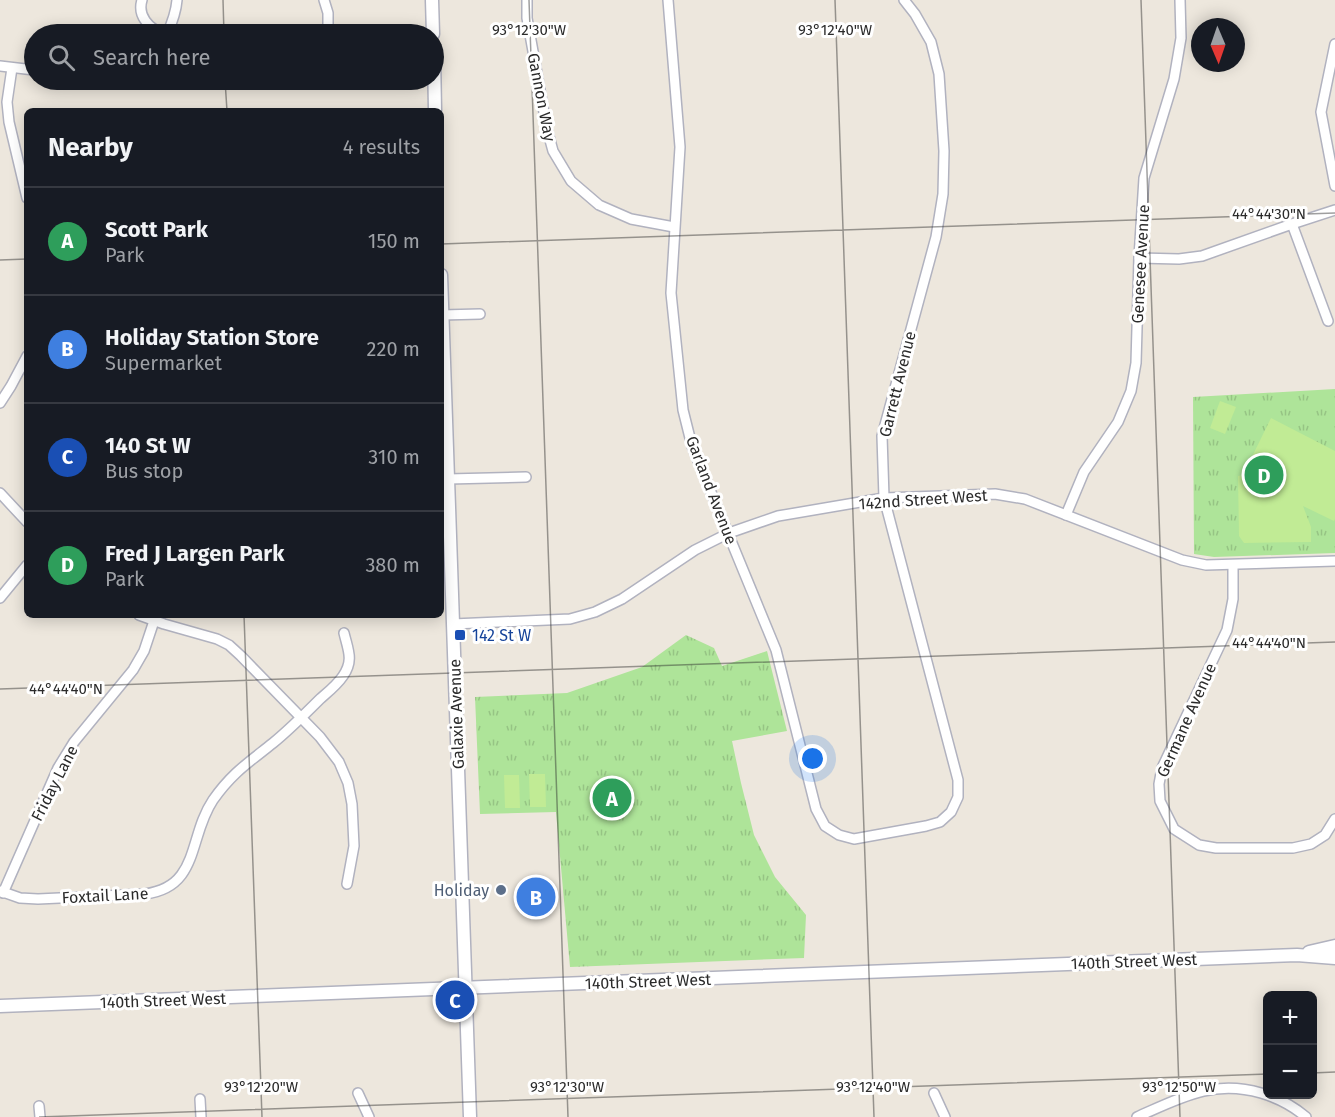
<!DOCTYPE html>
<html lang="en">
<head>
<meta charset="utf-8">
<style>
  :root { --surface:#171b24; --page:#20242c; --text:#f1f3f6; --muted:#9ea1a6; --line:#363941; --accent:#d93025 }
  body { margin:0; font-family:"Fira Sans",sans-serif; background:var(--page); color:var(--text) }
  .controls { position:absolute; right:18px; bottom:18px; display:grid; overflow:hidden; border-radius:9px; box-shadow:0 3px 15px #0003 }
  .controls button { width:54px; height:54px; display:grid; place-items:center; padding:0; border:0; border-bottom:2px solid var(--line); background:var(--surface); color:var(--text); font:30px sans-serif }
  .compass { position:absolute; left:1191px; top:18px; width:54px; height:54px; border-radius:50%; background:var(--surface); box-shadow:0 3px 15px #0003; rotate:178deg }
  .you { position:absolute; left:813px; top:759px; width:21px; height:21px; margin:-15px; border:4px solid #fff; border-radius:50%; background:#1a73e8; box-shadow:0 0 0 9px #1a73e833 }
  .badge { display:grid; place-items:center; width:39px; height:39px; border-radius:50%; background:var(--accent); color:#fff; font-size:20px; font-weight:700 }
  .pin { position:absolute; translate:-50% -50%; border:3px solid #fff; box-shadow:0 2px 6px #0006 }
  .list { margin:0; padding:0; list-style:none }
  h2 { display:flex; justify-content:space-between; align-items:center; height:78px; margin:0; padding:0 24px; font-size:26px }
  h2 small { font-size:20px; font-weight:400; color:var(--muted) }
  .list li { display:grid; grid-template-columns:39px 1fr auto; gap:18px; align-items:center; box-sizing:border-box; height:108px; padding:0 24px; border-top:2px solid var(--line) }
  .list b { display:block; font-size:22px; white-space:nowrap }
  .list p { margin:0; font-size:20px; white-space:nowrap; color:var(--muted) }
  .list em { font-size:20px; font-style:normal; color:var(--muted) }
  .icon { flex:none; width:33px; height:33px; fill:none; stroke:currentColor; stroke-width:2; stroke-linecap:round; stroke-linejoin:round }
  .map { position:relative; flex:none; width:1335px; height:1117px; overflow:hidden }
  .search { position:absolute; background:var(--surface); box-shadow:0 3px 15px #0003; left:24px; top:24px; width:420px; height:66px; display:flex; align-items:center; gap:15px; box-sizing:border-box; padding:0 21px; border-radius:33px; color:var(--muted); font-size:22px }
  .panel { position:absolute; background:var(--surface); box-shadow:0 3px 15px #0003; left:24px; top:108px; width:420px; height:510px; border-radius:9px }
  .map>svg:first-child { display:block }
  .park { fill:url(#park-tufts) }
  .pitch { fill:#c1eb95 }
  .lines { fill:none; stroke-linecap:round; stroke-linejoin:round }
  .minor-casing { stroke:#b1b2bf; stroke-width:12 }
  .tertiary-casing { stroke:#b1b2bf; stroke-width:15 }
  .minor { stroke:#fff; stroke-width:9 }
  .tertiary { stroke:#fff; stroke-width:12 }
  .ticks { fill:none; stroke:#2b2b2b; stroke-width:1.5; stroke-opacity:0.45 }
  .transit-dot { fill:#1a4fb4; stroke:#fff; stroke-width:2 }
  .service-dot { fill:#5c6f8a; stroke:#fff; stroke-width:2 }
  .labels { text-anchor:middle; stroke-width:6; stroke-linejoin:round; paint-order:stroke }
  .street-label { font-size:16px; fill:#2b2b2b; stroke:#fff }
  .transit-label { font-size:16px; fill:#164399; stroke:#fff; text-anchor:start }
  .service-label { font-size:16px; fill:#4e5e75; stroke:#fff; text-anchor:end }
  .ticks-label { font-size:15px; text-anchor:middle; fill:#2b2b2b; stroke:#fff; stroke-width:6; stroke-linejoin:round; paint-order:stroke }
</style>
</head>
<body>
<div class="map">
<svg width="1335" height="1117" viewBox="0 0 1335 1117">
  <defs>
    <pattern id="park-tufts" width="24" height="20" patternUnits="userSpaceOnUse" patternTransform="scale(1.5)"><rect width="24" height="20" fill="#aee499"/><path d="M3 7l-1-3M5 7V3M7 7l1-3M15 17l-1-3M17 17v-4M19 17l1-3" fill="none" stroke="#96c484"/></pattern>
  </defs>
  <rect width="100%" height="100%" fill="#ede7dd"/>
  <g class="park">
    <path d="M1335,389V553L1214,557L1194,554L1193,397Z"/>
    <path d="M686,635L714,648L722,666L767,651L787,731L732,741L741,783L754,835L775,877L806,915L804,958L570,967L556,812L480,814L475,697L567,693L642,667Z"/>
  </g>
  <g class="pitch">
    <path d="M1220,401L1236,407L1225,434L1210,428Z"/>
    <path d="M1271,418L1335,451V519L1334,521L1303,506L1311,527V542L1244,543L1239,536L1238,476L1243,475Z"/>
    <path d="M529,774H545L546,807H530Z"/>
    <path d="M504,775H519L520,808H505Z"/>
  </g>
  <g class="lines">
    <g class="minor-casing">
      <g id="minor">
        <path d="M142,0C137,16 149,28 163,34"/>
        <path d="M324,0L328,13V34"/>
        <path d="M527,0V18L547,129L553,151L571,181L599,205L631,219L674,227"/>
        <path d="M668,0L680,147L671,293L683,410L692,446L776,650L816,809L825,826L839,835L854,839L926,826L940,822L951,812L958,797V780L884,498L882,436L936,237L943,194L944,151L939,74L931,42L915,14L904,0"/>
        <path d="M167,34C172,23 176,13 177,0"/>
        <path d="M1335,44L1321,112L1335,186"/>
        <path d="M0,66L34,70"/>
        <path d="M12,68L7,102L9,122L27,198"/>
        <path d="M1292,224L1328,321"/>
        <path d="M1139,258L1179,259L1202,256L1292,224L1335,210"/>
        <path d="M442,315L480,314"/>
        <path d="M0,403L11,386L27,356"/>
        <path d="M448,479L526,477"/>
        <path d="M0,493L27,522"/>
        <path d="M1066,515L1084,472L1118,422L1131,391L1136,363L1139,258L1144,178L1174,79L1181,38L1180,0"/>
        <path d="M1233,565V599L1227,630L1162,768L1159,784L1160,801L1174,829L1199,845L1216,848H1293L1311,844L1325,835L1335,819"/>
        <path d="M0,598L27,565"/>
        <path d="M139,615L164,624L217,639L229,645L241,656L320,737L339,762L348,783L352,804L354,846L347,884"/>
        <path d="M453,624L570,619L595,612L622,599L695,550L729,533L778,516L884,498L995,494L1025,499L1182,560L1206,565L1335,561"/>
        <path d="M0,891L20,898L38,899L145,894C200,887 188,837 213,800C232,773 248,763 273,743C289,730 305,714 320,699C328,692 337,685 343,676C354,660 348,650 344,633"/>
        <path d="M3,893L58,768L74,742L133,670L144,651L154,621"/>
        <path d="M358,1093L369,1117"/>
        <path d="M934,1093L945,1117"/>
        <path d="M200,1099L201,1117"/>
        <path d="M39,1106L40,1117"/>
        <path d="M1137,1117C1180,1098 1213,1079 1261,1093C1278,1098 1293,1106 1306,1117"/>
      </g>
    </g>
    <g class="tertiary-casing">
      <g id="tertiary">
        <path d="M432,0L433,34"/>
        <path d="M434,54L435,111"/>
        <path d="M441,275L470,1117"/>
        <path d="M1309,952L1335,946"/>
        <path d="M0,1006L1297,955L1335,958"/>
      </g>
    </g>
    <use href="#minor" class="minor"/>
    <use href="#tertiary" class="tertiary"/>
  </g>
  <path class="ticks" d="M223,0L224,34M529,0L568,1117M835,0L874,1117M1141,0L1180,1117M225,80L227,111M441,244L1335,213M0,260L27,259M244,615L262,1117M0,689L1335,642M1312,1073L1335,1072M39,1117L1268,1074"/>
  <rect class="transit-dot" x="454" y="629" width="12" height="12" rx="3"/>
  <circle class="service-dot" cx="501" cy="890" r="6"/>
  <g class="labels">
    <g class="street-label">
      <text transform="translate(542 97) rotate(79)" y="6">Gannon Way</text>
      <text transform="translate(1140 264) rotate(-87)" y="6">Genesee Avenue</text>
      <text transform="translate(897 384) rotate(-76)" y="6">Garrett Avenue</text>
      <text transform="translate(712 490) rotate(69)" y="6">Garland Avenue</text>
      <text transform="translate(923 499) rotate(-4)" y="6">142nd Street West</text>
      <text transform="translate(456 714) rotate(-92)" y="6">Galaxie Avenue</text>
      <text transform="translate(1186 720) rotate(-66)" y="6">Germane Avenue</text>
      <text transform="translate(54 783) rotate(-63)" y="6">Friday Lane</text>
      <text transform="translate(105 895) rotate(-3)" y="6">Foxtail Lane</text>
      <text transform="translate(1134 961) rotate(-2)" y="6">140th Street West</text>
      <text transform="translate(648 981) rotate(-2)" y="6">140th Street West</text>
      <text transform="translate(163 1000) rotate(-2)" y="6">140th Street West</text>
    </g>
    <g class="transit-label">
      <text x="472" y="641">142 St W</text>
    </g>
    <g class="service-label">
      <text x="489" y="896">Holiday</text>
    </g>
  </g>
  <g class="ticks-label">
    <text x="529" y="35">93°12'30"W</text>
    <text x="835" y="35">93°12'40"W</text>
    <text x="1269" y="219">44°44'30"N</text>
    <text x="1269" y="648">44°44'40"N</text>
    <text x="66" y="694">44°44'40"N</text>
    <text x="261" y="1092">93°12'20"W</text>
    <text x="567" y="1092">93°12'30"W</text>
    <text x="873" y="1092">93°12'40"W</text>
    <text x="1179" y="1092">93°12'50"W</text>
  </g>
</svg>
<div class="controls">
<button>+</button>
<button>−</button>
</div>
<svg class="compass" viewBox="-18 -18 36 36"><path d="M0-13l5 13h-10z" fill="#e53935"/><path d="M0 13l5-13h-10z" fill="#9ea1a6"/></svg>
<div class="you"></div>
<div class="pin badge" style="left:612px;top:798px;background:#2e9e5b">A</div>
<div class="pin badge" style="left:536px;top:897px;background:#3f7fe0">B</div>
<div class="pin badge" style="left:455px;top:1000px;background:#1a4fb4">C</div>
<div class="pin badge" style="left:1264px;top:475px;background:#2e9e5b">D</div>
<div class="search"><svg class="icon" aria-label="search" viewBox="0 0 24 24"><circle cx="10" cy="10" r="6"/><path d="M15 15l6 6"/></svg>Search here</div>
<section class="panel">
<h2>Nearby<small>4 results</small></h2>
<ul class="list">
<li><span class="badge" style="background:#2e9e5b">A</span><div><b>Scott Park</b><p>Park</p></div><em>150 m</em></li>
<li><span class="badge" style="background:#3f7fe0">B</span><div><b>Holiday Station Store</b><p>Supermarket</p></div><em>220 m</em></li>
<li><span class="badge" style="background:#1a4fb4">C</span><div><b>140 St W</b><p>Bus stop</p></div><em>310 m</em></li>
<li><span class="badge" style="background:#2e9e5b">D</span><div><b>Fred J Largen Park</b><p>Park</p></div><em>380 m</em></li>
</ul>
</section>
</div>
</body>
</html>
